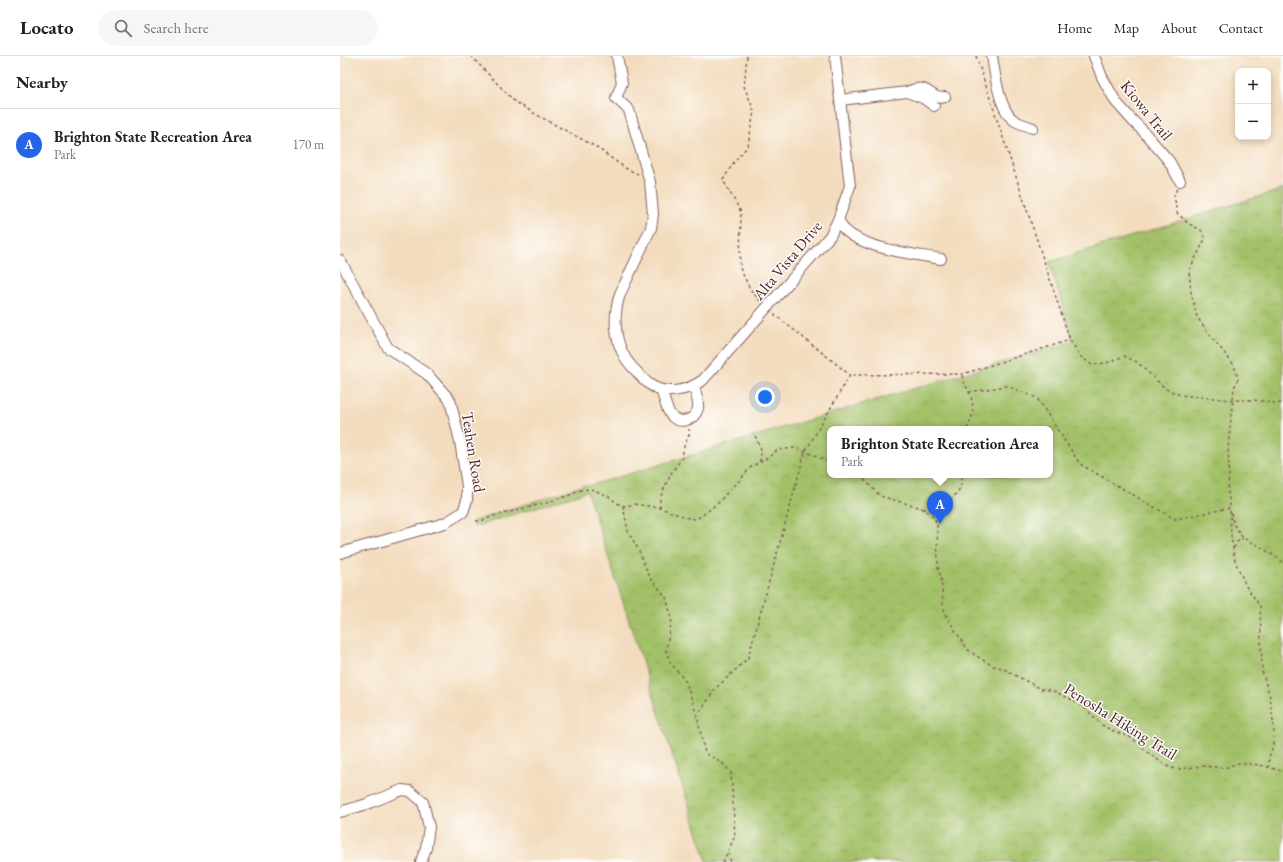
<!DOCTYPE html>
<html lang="en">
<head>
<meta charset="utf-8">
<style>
  :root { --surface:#fff; --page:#f6f6f6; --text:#222; --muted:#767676; --line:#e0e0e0; --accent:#2563eb }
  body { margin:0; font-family:"EB Garamond",serif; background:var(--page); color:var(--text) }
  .controls { position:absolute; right:12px; top:12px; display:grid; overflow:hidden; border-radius:8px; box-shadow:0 2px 6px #0003 }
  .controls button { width:36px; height:36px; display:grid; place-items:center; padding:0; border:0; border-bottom:1px solid var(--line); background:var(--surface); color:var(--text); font:20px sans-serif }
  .you { position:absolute; left:425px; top:341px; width:14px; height:14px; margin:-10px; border:3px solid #fff; border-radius:50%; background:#1a73e8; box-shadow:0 0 0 6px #1a73e833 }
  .badge { display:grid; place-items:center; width:26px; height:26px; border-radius:50%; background:var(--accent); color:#fff; font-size:13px; font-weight:700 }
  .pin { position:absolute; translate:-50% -33px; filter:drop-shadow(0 1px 2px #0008) }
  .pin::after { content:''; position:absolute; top:21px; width:14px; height:12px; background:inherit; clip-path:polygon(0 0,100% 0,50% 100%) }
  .popup { position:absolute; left:487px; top:370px; width:226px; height:52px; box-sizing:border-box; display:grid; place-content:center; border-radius:8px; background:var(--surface); filter:drop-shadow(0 1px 3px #0005); font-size:13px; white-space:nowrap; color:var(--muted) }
  .popup b { font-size:15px; color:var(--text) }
  .popup::after { content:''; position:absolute; left:50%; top:100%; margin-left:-8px; border:8px solid transparent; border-top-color:var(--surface) }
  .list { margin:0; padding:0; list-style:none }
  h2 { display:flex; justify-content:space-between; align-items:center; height:52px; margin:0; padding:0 16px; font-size:17px }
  h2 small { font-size:13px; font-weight:400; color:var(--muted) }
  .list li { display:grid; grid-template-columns:26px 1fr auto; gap:12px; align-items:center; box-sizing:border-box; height:72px; padding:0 16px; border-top:1px solid var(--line) }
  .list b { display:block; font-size:15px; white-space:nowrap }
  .list p { margin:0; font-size:13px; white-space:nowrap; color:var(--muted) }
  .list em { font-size:13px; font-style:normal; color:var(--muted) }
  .icon { flex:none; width:22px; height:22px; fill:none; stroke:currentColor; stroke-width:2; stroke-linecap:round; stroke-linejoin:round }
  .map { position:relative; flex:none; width:943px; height:806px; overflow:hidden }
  header { display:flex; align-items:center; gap:24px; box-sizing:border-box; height:56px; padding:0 20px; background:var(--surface); border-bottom:1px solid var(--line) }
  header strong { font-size:19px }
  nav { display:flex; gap:22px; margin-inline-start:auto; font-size:14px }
  .search { width:280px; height:36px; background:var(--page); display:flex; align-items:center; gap:10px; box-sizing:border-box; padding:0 14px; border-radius:22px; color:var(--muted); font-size:15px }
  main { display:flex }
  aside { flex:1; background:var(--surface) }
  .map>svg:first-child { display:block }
  .park { fill:url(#park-crowns); stroke:#76704a; fill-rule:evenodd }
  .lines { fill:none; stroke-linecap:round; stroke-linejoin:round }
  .minor-casing { stroke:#85615e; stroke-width:12 }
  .path { stroke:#85615e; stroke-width:1.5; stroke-dasharray:3 3; stroke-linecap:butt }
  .minor { stroke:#fff; stroke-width:10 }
  .labels { text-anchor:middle; stroke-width:3; stroke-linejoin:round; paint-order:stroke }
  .street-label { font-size:16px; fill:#4a1f2b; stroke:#fdfcf7 }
</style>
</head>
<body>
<header>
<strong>Locato</strong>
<div class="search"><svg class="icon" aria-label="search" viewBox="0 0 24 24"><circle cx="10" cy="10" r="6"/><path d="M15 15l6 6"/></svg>Search here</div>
<nav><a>Home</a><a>Map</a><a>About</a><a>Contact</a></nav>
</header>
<main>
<aside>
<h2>Nearby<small></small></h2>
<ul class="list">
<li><span class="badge">A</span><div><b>Brighton State Recreation Area</b><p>Park</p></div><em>170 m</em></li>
</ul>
</aside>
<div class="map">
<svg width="943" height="806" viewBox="0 0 943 806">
  <defs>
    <pattern id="park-crowns" width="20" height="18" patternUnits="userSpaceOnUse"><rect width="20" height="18" fill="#a3c168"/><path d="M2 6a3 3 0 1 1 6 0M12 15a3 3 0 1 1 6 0" fill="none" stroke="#8ea55a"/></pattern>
  </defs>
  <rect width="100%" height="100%" fill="#fdfcf7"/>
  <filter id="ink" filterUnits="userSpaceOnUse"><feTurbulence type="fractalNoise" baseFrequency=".025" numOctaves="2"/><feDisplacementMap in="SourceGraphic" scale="8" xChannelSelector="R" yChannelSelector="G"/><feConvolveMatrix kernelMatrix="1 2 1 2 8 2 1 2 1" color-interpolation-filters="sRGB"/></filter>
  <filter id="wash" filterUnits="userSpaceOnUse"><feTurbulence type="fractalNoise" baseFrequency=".012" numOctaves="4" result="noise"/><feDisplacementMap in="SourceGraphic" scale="16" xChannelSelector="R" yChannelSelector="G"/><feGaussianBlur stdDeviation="0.9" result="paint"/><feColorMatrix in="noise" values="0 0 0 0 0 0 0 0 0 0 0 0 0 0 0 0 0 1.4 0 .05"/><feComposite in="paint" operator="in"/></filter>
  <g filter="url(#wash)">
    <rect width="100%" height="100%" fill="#f3dcbd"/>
    <path class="park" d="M943,133V806H367L247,435L134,471L133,465L245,429L248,430L733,285L709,206ZM490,373H710V419H490Z"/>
  </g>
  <g filter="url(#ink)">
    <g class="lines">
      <g class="minor-casing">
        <g id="minor">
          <path d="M277,0L282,27L276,42L289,54L310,126L313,158L311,172L280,238C273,259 274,284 286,303C289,308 294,313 298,317C301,321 305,325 309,328C326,340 347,335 363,324L490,180L498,164L510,130L495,0"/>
          <path d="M652,0C655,18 659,55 675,65C681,68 687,70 693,72"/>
          <path d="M754,0L762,21L776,46L792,64L803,75L829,105L840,125"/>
          <path d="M567,36C572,34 577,31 583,33C592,36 595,44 605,41"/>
          <path d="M500,44L567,36L583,42L594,50"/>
          <path d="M498,164C500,166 501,170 503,172C522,193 574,198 601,203"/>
          <path d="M0,204L48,292L87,318L110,344L120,385L127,430V444L123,456L105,467L0,497"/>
          <path d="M321,334C324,342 326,352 330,358C338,370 355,365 358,352C359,345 355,337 354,330"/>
          <path d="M0,756L27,748L62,734L70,735L83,746L89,771L86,792L81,806"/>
        </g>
      </g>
      <g class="path">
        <path d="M131,0L174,45L197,59L256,91L285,112L298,118"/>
        <path d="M407,0L404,30L414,55L408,90L394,106L383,124L401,156L400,212L410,233L421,246"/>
        <path d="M636,0L730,284L741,301L752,309L769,306L784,300L797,306L826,333L840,339L893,344H914L943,348"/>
        <path d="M837,133L834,138L837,157L849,168L861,174L865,183L849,215L851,236L857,261L870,279L894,309L898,323L894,332L888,393L889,413L888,435L890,451"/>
        <path d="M434,258L510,319"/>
        <path d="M622,319C623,326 626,330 629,336C635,348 633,362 627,373"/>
        <path d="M629,336L667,330L697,342L740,408L835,463L890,452L891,480L895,505L906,530L920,550L922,615L930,641L934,673L933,690L929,701V711"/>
        <path d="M415,380L421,393L420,406"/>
        <path d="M520,419L540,440L582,452L594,461L597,468L598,511L601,522L603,547L605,558L627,593L635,599L653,610L662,612L701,633L711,634L728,642L743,650L762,669L773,675L792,682L812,700L830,712L840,713L862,710L884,712L899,707L920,709L943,715"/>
        <path d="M283,450L288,475L298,493L310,522L326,541L332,563L326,594L330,606L346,626L357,660"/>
        <path d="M320,452V444L322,437L332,416L342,402L344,390L349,379V373"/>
        <path d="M583,453L593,454L603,450L613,442L621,431V419"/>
        <path d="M891,457L894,469L903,482L921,491L943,506"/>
        <path d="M136,465L145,464L153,460L206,447L230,439L241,434L251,433L268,440L280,449L287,450L294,448L310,450L320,452L348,462L356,463L364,458L379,446L390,433L400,424L411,411L430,400L437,394L455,392L477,400L490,407"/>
        <path d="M894,492L897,486L903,482"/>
        <path d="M388,797L391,806"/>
        <path d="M383,806L395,780L391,717L383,708L365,697L357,660L376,632L408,602L465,396L510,319L623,318L730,284"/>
      </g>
      <use href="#minor" class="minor"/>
    </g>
  </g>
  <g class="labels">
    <g class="street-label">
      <text transform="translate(807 54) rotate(51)" y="6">Kiowa Trail</text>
      <text transform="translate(447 204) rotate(-50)" y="6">Alta Vista Drive</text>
      <text transform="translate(134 396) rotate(81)" y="6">Teahen Road</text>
      <text transform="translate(781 665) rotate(32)" y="6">Penosha Hiking Trail</text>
    </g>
  </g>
</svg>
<div class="controls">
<button>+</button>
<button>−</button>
</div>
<div class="you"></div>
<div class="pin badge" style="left:600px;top:468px">A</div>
<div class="popup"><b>Brighton State Recreation Area</b>Park</div>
</div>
</main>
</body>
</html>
